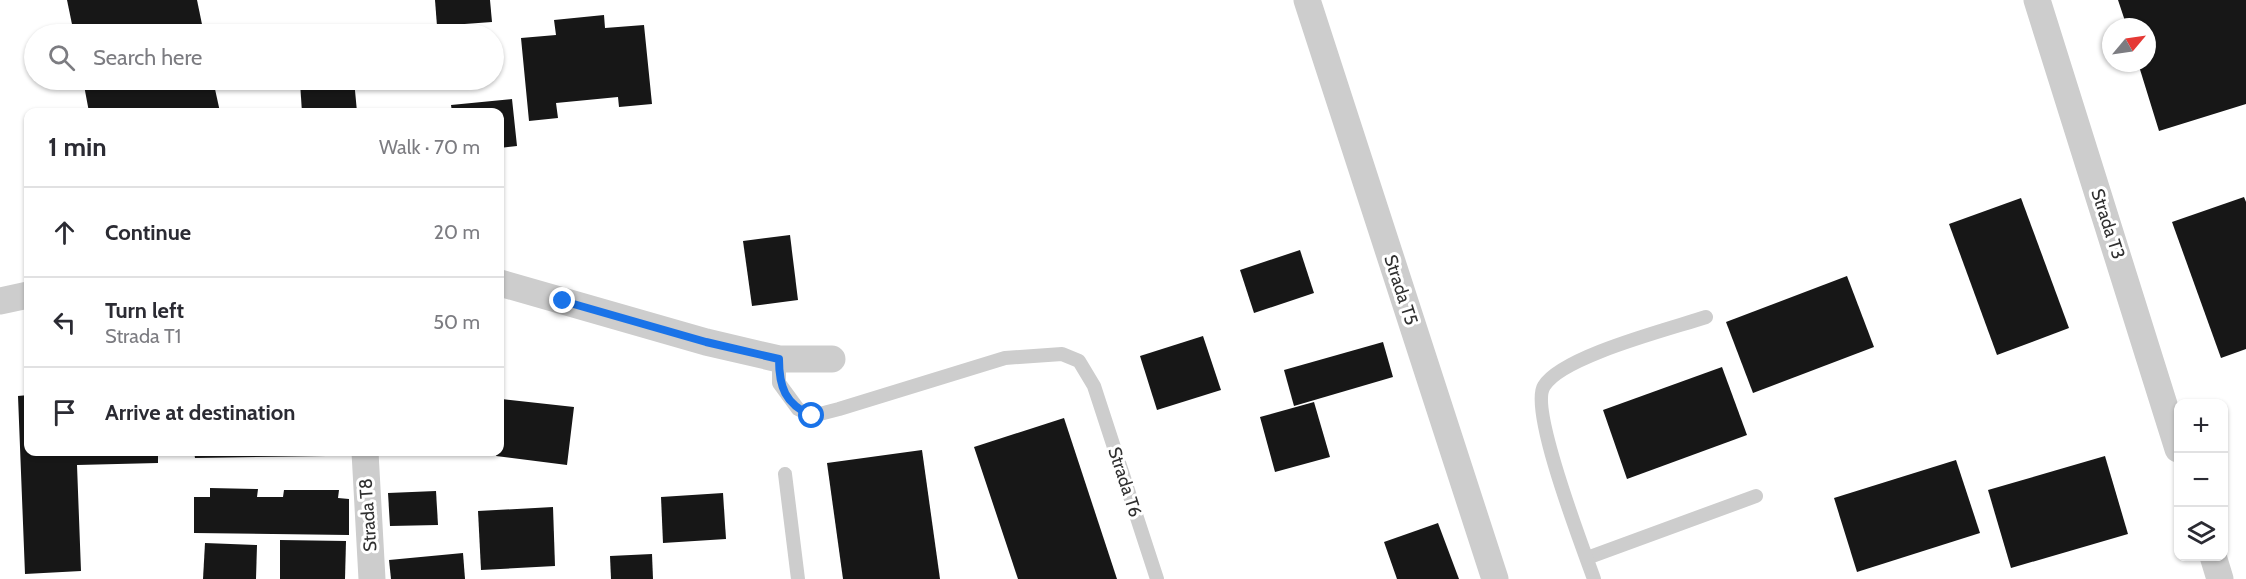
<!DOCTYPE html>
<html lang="en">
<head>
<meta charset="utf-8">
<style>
  :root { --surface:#fff; --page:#f7f7f7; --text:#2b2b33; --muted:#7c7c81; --line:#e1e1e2 }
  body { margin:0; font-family:Cabin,sans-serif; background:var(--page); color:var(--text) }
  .controls { position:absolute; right:18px; bottom:18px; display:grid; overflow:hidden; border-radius:12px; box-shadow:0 2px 4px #0004 }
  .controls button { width:54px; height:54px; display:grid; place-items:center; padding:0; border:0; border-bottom:2px solid var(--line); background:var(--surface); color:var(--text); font:30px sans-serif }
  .compass { position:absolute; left:2102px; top:18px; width:54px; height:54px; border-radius:50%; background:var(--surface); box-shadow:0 2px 4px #0004; rotate:61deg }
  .stop { position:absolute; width:18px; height:18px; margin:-14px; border:4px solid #1a73e8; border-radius:50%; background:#fff }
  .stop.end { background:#1a73e8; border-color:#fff; box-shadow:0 2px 6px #0008 }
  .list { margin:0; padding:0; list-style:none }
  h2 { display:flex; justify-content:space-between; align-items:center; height:78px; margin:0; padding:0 24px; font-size:26px }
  h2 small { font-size:20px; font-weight:400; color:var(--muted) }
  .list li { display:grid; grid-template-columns:39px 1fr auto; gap:18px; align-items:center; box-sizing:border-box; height:90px; padding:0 24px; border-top:2px solid var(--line) }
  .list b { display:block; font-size:22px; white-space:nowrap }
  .list p { margin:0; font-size:20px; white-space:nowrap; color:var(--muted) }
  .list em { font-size:20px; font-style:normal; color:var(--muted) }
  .icon { flex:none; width:33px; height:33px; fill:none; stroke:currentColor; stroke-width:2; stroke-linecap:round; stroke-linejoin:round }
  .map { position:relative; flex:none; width:2246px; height:579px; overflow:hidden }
  .search { position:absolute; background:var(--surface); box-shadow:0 2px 4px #0004; left:24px; top:24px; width:480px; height:66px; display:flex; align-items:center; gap:15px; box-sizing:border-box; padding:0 21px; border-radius:33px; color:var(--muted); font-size:22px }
  .panel { position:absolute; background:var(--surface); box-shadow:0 2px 4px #0004; left:24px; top:108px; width:480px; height:348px; border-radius:12px }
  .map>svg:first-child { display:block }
  .building { fill:#171717 }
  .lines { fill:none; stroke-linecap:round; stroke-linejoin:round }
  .service { stroke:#cdcdcd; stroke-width:14 }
  .minor { stroke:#cdcdcd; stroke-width:27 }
  .route { stroke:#1a73e8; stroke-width:8 }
  .labels { text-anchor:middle; stroke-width:6; stroke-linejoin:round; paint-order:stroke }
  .street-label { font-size:18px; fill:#303030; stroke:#fff }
</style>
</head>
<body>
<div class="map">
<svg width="2246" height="579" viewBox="0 0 2246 579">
  <rect width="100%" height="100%" fill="#fff"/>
  <g class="building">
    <path d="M67,0H197L204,34H74Z"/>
    <path d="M435,0H490L492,22L437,26Z"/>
    <path d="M2118,0H2246V104L2159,131L2138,63H2147V27H2127Z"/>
    <path d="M604,15L605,28L644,25L652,104L619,107L618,97L556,103L558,118L529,121L521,38L556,35L554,20Z"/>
    <path d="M83,80H213L220,112H89Z"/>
    <path d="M334,80H354L357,112H302L300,83Z"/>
    <path d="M512,99L517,146L500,148V112H452L451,105Z"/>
    <path d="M2244,197L2246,202V349L2221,358L2172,222Z"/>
    <path d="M2021,198L2069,328L1997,355L1949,224Z"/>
    <path d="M790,235L798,300L752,306L743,241Z"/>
    <path d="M1300,250L1314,293L1254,313L1240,270Z"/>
    <path d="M1847,276L1874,347L1753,393L1726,322Z"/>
    <path d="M1203,336L1221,390L1157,410L1140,356Z"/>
    <path d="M1383,342L1393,377L1294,406L1284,370Z"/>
    <path d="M1722,367L1747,435L1627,479L1603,410Z"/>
    <path d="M28,395V452H158V463L77,465L81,571L25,574L18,396Z"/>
    <path d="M502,399L574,407L567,465L496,456V452H500Z"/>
    <path d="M1314,402L1330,457L1275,472L1260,417Z"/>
    <path d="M1064,418L1117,579H1018L974,447Z"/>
    <path d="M922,450L940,579H843L827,463Z"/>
    <path d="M194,452H324L326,456L195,458Z"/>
    <path d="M2105,456L2128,534L2011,568L1988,490Z"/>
    <path d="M1956,460L1980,533L1857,572L1834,498Z"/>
    <path d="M210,488L258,489L257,497H283L284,490H339L338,498L349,499V535L194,533V497H210Z"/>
    <path d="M436,491L438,525L390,526L388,493Z"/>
    <path d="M723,493L726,539L663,543L661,497Z"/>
    <path d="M553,507L555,566L481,570L478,511Z"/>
    <path d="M1438,523L1459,579H1397L1384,542Z"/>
    <path d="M280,540L346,541L345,579H280Z"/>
    <path d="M205,543L257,545L256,579H203Z"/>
    <path d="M463,553L465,579H391L389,560Z"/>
    <path d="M652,554L653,579H611L610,556Z"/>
  </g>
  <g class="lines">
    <g class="service">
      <path d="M779,359V383L798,409L812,416L839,409L1005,358L1062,354L1079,361L1094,386L1157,579"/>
      <path d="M785,474L798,579"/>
      <path d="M1587,558L1756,496"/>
      <path d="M1594,579C1583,548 1529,409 1544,386C1562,356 1670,329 1706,317"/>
    </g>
    <g class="minor">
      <path d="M1307,0L1495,579"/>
      <path d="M2037,0L2178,449"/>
      <path d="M500,283L706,342L779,359H832"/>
      <path d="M0,301L28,295"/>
      <path d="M365,452L372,579"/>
      <path d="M2213,556L2220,579"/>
    </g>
  </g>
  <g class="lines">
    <path class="route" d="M563,301L706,342L779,359C779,387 785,404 812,416"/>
  </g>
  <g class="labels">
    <g class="street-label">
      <text transform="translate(2108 224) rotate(72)" y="6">Strada T3</text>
      <text transform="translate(1401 290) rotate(72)" y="6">Strada T5</text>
      <text transform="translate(1125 482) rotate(72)" y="6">Strada T6</text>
      <text transform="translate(368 515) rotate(-94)" y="6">Strada T8</text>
    </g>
  </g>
</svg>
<div class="controls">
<button>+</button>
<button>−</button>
<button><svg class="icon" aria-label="layers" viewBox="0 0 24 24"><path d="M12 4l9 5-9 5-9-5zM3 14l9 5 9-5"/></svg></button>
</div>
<svg class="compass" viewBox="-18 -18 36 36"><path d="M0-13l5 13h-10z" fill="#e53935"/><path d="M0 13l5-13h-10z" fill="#7c7c81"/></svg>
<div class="stop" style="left:812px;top:416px"></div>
<div class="stop end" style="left:563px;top:301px"></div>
<div class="search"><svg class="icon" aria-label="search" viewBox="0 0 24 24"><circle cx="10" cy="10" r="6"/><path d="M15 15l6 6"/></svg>Search here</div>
<section class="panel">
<h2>1 min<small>Walk · 70 m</small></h2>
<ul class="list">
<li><svg class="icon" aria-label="ahead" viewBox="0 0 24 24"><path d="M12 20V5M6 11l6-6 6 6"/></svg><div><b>Continue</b></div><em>20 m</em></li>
<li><svg class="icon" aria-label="left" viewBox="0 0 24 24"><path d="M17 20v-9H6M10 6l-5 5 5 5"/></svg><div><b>Turn left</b><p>Strada T1</p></div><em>50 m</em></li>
<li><svg class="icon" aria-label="arrive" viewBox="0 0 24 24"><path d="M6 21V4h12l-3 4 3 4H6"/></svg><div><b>Arrive at destination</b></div></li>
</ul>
</section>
</div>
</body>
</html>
